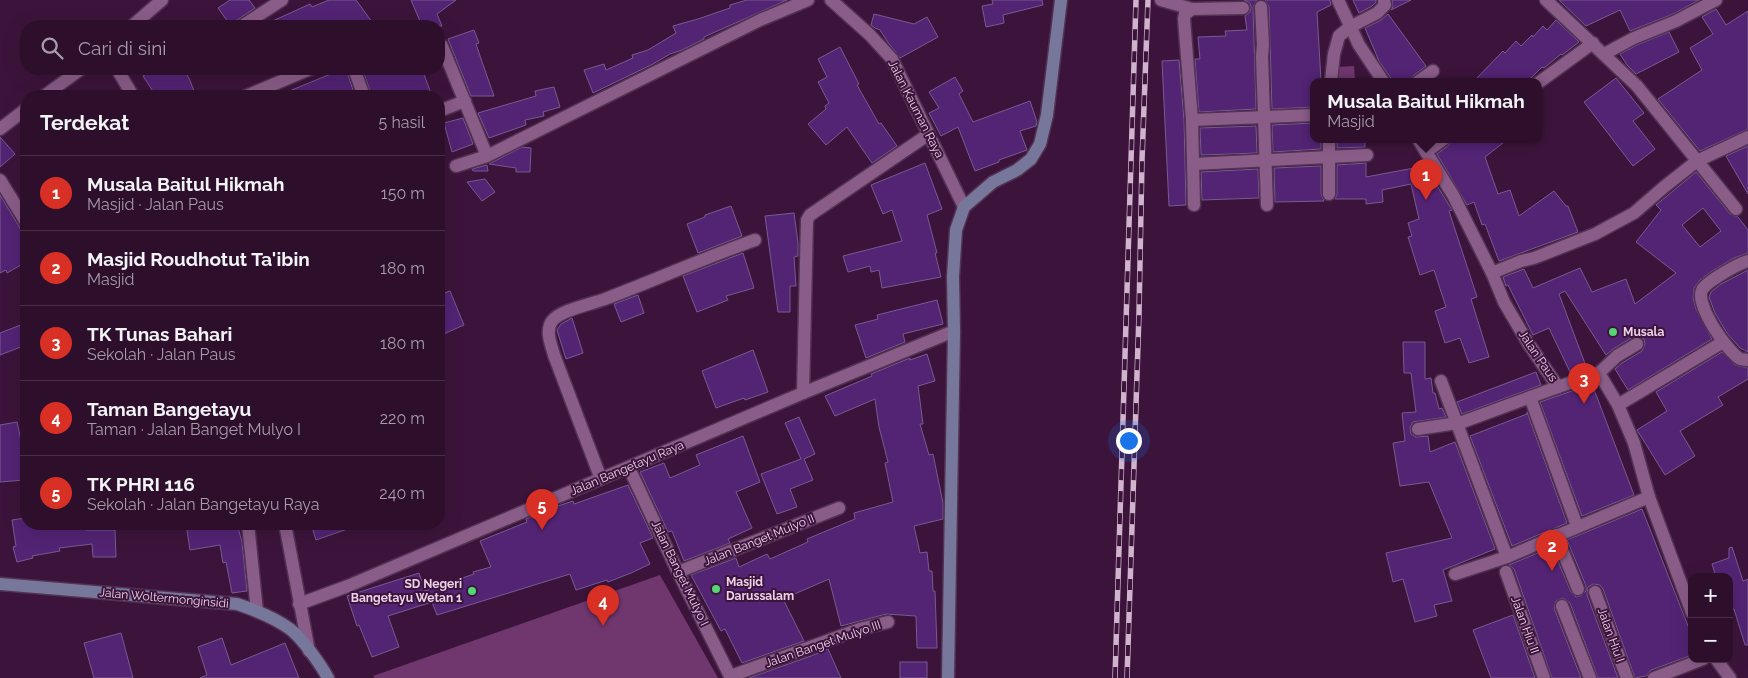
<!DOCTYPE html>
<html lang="id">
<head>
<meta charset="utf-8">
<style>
  :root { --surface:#2d0f2c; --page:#351834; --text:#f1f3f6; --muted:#a79ca9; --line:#482f48; --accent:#d93025 }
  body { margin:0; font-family:Raleway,sans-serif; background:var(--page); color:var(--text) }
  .controls { position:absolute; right:15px; bottom:15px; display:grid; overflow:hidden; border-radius:10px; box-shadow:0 5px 20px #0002 }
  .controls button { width:45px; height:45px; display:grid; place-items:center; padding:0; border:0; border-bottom:1px solid var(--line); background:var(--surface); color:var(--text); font:25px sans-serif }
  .you { position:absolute; left:1128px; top:440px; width:18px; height:18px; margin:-12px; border:4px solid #fff; border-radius:50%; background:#1a73e8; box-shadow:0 0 0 8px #1a73e833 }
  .badge { display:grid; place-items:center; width:32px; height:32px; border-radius:50%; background:var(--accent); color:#fff; font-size:16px; font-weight:700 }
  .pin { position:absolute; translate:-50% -41px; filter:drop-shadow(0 1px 2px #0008) }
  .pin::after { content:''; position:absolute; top:26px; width:18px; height:15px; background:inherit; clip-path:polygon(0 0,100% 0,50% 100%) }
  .popup { position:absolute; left:1310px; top:78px; width:232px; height:65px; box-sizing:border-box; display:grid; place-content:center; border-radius:10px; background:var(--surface); filter:drop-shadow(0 1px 4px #0005); font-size:16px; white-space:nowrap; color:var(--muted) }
  .popup b { font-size:19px; color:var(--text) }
  .popup::after { content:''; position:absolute; left:50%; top:100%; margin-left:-10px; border:10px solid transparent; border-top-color:var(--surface) }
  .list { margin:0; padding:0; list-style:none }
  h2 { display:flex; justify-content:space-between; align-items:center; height:65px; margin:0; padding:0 20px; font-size:21px }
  h2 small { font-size:16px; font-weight:400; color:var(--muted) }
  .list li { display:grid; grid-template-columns:32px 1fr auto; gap:15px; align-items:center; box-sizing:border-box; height:75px; padding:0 20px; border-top:1px solid var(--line) }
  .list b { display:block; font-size:19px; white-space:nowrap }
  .list p { margin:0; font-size:16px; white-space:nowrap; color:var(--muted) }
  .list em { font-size:16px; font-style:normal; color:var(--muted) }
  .icon { flex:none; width:28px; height:28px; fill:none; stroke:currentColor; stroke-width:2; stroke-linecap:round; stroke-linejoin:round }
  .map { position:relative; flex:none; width:1748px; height:678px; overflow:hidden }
  .search { position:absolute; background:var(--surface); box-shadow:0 5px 20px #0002; left:20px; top:20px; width:425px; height:55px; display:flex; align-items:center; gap:12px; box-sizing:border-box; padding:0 18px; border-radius:20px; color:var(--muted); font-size:19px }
  .panel { position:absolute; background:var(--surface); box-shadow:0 5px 20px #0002; left:20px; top:90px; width:425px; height:440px; border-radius:20px }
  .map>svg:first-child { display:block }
  .green { fill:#70366e }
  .building { fill:#532374; stroke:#775b8f; fill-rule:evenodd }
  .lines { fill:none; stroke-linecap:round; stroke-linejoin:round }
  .street-casing { stroke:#523252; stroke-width:15 }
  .secondary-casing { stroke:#523252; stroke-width:15 }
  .street { stroke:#8a5c88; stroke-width:12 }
  .secondary { stroke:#77779b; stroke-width:12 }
  .rail-casing { stroke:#d0b3cd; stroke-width:5.5 }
  .rail { stroke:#3c143b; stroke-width:4; stroke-dasharray:11; stroke-linecap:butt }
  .poi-dot { fill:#53d673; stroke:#3c143b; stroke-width:2 }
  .labels { text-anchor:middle; stroke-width:4; stroke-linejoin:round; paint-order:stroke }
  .street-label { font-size:12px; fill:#ecd2e9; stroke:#3c143b }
  .poi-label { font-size:12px; font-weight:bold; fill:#ecd2e9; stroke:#3c143b; text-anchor:start }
</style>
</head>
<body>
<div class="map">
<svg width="1748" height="678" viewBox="0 0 1748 678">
  <rect width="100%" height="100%" fill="#3c143b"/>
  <g class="green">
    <path d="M1354,66L1355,81H1338L1337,67Z"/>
    <path d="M660,575L718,678H375L373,676Z"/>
  </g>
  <g class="building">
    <path d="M230,0H249L255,8L237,20L234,26H231L218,8Z"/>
    <path d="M329,0H356L375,26H257L264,21L266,24L310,4L312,7Z"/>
    <path d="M411,0H456L437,14L442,26H422Z"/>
    <path d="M747,0H787L704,37V39L682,50L670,54L653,64L593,93L584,70L604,64L606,70L633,58L632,55L648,50L676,33L673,26L698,19L730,8V5Z"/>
    <path d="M992,0H1042L1043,5L1003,15L1004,23L986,27L982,6L993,4Z"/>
    <path d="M1244,0H1257L1253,7L1256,109L1199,112L1195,59H1200L1198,37L1226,36L1225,31L1247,30L1245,16L1250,12L1251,7L1250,3Z"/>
    <path d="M1265,0H1330L1331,5L1317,12L1321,81H1314V107L1272,109L1269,7Z"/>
    <path d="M1353,0H1376V2L1372,6L1359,13Z"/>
    <path d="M1392,0H1411L1391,10L1393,7Z"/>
    <path d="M1559,0H1699L1673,14L1630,31L1620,10L1586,26Z"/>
    <path d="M1716,9L1726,25L1748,11V129L1700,151L1658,99L1702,70L1690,48L1713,34L1702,17Z"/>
    <path d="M874,14L914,24L927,17L938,37L900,58L887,41L880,30L875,28L871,25Z"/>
    <path d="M1388,14L1426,66L1414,75L1411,81H1393L1379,61L1365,28L1381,20Z"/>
    <path d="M1556,20L1579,42L1562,55L1561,54L1544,68L1542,67L1528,81H1474L1503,51L1505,53L1516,41L1521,46L1532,35L1533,37L1543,26L1547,30Z"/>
    <path d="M474,30L479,43L476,44L480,56L494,96H471L448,39Z"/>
    <path d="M1669,32L1679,52L1636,74L1627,65L1620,54L1637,45Z"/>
    <path d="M840,47L859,84L857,85L879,124L881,123L897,146L872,163L847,127L826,145L808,124L826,109L825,106L829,103L818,82L827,77L818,59Z"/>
    <path d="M1179,60L1184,120L1186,205L1169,206L1162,61Z"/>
    <path d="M154,69H183L189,78L196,96H156L143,76Z"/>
    <path d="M343,69H346L355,96H277Z"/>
    <path d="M367,69H422L432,96H372L363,71Z"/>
    <path d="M955,77L963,91L959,94L973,122L1030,101L1037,122L1036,126L1020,131L1027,150L999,160V162L975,171L958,127L941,136L929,113L939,108L929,92Z"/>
    <path d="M1616,78L1644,113L1633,121L1655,149L1633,166L1584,102Z"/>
    <path d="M554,87L560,107L543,112L544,116L525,120L526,125L489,138L478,113L536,96L535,91Z"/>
    <path d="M463,118L473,144L452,152L444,123Z"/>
    <path d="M1314,123V139H1321V149L1273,152L1272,125Z"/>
    <path d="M1256,126L1257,153L1201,155L1200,128Z"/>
    <path d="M0,137L15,154L0,167Z"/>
    <path d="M1337,139H1365V147L1337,148Z"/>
    <path d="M1452,139H1508L1485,157L1498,194L1510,190L1519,216L1554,191L1566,206H1568L1578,232L1499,261L1485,224L1482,225L1474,202L1467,205L1437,154L1449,145Z"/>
    <path d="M1748,146V194L1726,156Z"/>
    <path d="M522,147L531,148L530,172H516V168L489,164Z"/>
    <path d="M925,163L942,209L927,215L937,253H935L941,277L882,288L879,270L871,272L870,266L848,272L843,256L902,241L892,210L883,214L871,185Z"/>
    <path d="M1366,163V177L1425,166L1452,210L1449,211L1477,297L1471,299L1489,357L1469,363L1460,338L1445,343L1435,311L1446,307L1434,270L1420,275L1408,237L1412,236L1408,223L1419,219L1411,184L1382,190L1383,202L1366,204V199H1335L1337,194V165Z"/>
    <path d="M487,165L488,171H473L472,169Z"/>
    <path d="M1321,166V194L1324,201L1275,202L1274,168Z"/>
    <path d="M1258,169L1259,198L1202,200L1201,172Z"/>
    <path d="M1696,172L1730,214L1738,217L1748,230V253L1734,258L1712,271L1700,280L1694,288L1693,298L1696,309L1712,339L1628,390L1615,369L1622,363L1642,351L1645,344L1644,339L1640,337H1633L1613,349L1606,355L1565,291L1559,294L1587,369L1571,374L1549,328L1533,335L1508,285L1506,286L1503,277L1524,269L1533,288L1580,268L1592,292L1626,279L1635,304L1676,273L1636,242L1661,210L1656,205ZM1703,208L1721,231L1700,247L1682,225Z"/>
    <path d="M485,179L495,192L482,201L467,182Z"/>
    <path d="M0,195L26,238V262L7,273L6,270L0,273Z"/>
    <path d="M731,206L742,236L698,253L687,224L705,217V215Z"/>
    <path d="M794,213L798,243V256L794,257L796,286H790V312H778L765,216Z"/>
    <path d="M743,253L754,288L726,296L728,300L697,312L683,276Z"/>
    <path d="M1748,270V352L1740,348L1727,333L1715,313L1709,297L1711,292L1721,284Z"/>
    <path d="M450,291L464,325L439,336V295Z"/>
    <path d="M638,295L644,313L621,322L614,304Z"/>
    <path d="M937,300L943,324L903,334L905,342L866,358L855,325L878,319L877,315Z"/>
    <path d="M572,318L583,353L566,359L557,330L561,324Z"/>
    <path d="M26,323V345L0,355V333Z"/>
    <path d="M1403,342H1425V379L1431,378L1433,393H1435L1439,409L1442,408L1446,417L1413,422L1410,427L1411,434L1416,437L1428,436L1430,452L1455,442L1495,549L1443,570L1452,601L1434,605L1437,616L1415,622L1403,579L1393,582L1386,553L1452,538L1429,482L1400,486L1393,443L1405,441L1402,413L1416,412L1411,373H1404Z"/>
    <path d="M753,350L768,392L745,400L744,398L716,408L702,371Z"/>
    <path d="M1722,352L1735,365L1748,368V379L1718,397L1723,405L1680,431L1695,456L1665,475L1637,430L1667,411L1656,392Z"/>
    <path d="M927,354L935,381L918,386L923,424H920L929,455L933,454L943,503V519L914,526L920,553L927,552L929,571H932L933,591H935L937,648H917L916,616L886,614L841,626L829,579L783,599L804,641L742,663L725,629L721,631L691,575L736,558L739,567L767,554L770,559L808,542L807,539L855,519L854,513L893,502L885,463L888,462L879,427L875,399L835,416L825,396L872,376L871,374L910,358V360Z"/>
    <path d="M1536,372L1541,385L1462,414L1457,402Z"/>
    <path d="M1592,384L1634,495L1582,516L1540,402Z"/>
    <path d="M1527,412L1567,523L1512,546L1470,436L1527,414Z"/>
    <path d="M799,417L815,454L804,459L813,480L790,489L797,507L777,514L761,474L801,459L785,423Z"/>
    <path d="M17,422L22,445H21L24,480L0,482V425Z"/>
    <path d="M743,436L760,482L736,492L752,528L728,539L730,543L684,561L672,531L668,532L640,472L664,463L670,478L700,465L696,455Z"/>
    <path d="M628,485L653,538L640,543L650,564L631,573L608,582L607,580L576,590L570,574L437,615L432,602L388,616L399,647L372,657L359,625L357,626L347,596L419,573L425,591L474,574L473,572L491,567L480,541L527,522L526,519L552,508L573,501L574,504Z"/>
    <path d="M1642,509L1692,636V655L1651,670L1646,676L1635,678L1603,589L1600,585L1593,584L1588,587L1587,595L1618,678H1598L1570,603L1563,598L1556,601L1554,608L1581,678H1552L1514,569L1509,565L1552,547L1571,592L1576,597L1581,596L1586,591V586L1567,540Z"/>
    <path d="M26,518V524H84L85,530H115L116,557H93L92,544L59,548L60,551L32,556L33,558L17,562L13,547L16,546L12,520Z"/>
    <path d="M186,524H237L242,542L247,591L232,593L226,562L223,563L220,545L190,550Z"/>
    <path d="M311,524H355L356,526L316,540Z"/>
    <path d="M1732,547L1743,581L1748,579V645H1745L1734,609L1729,611V577H1716L1712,564L1729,558V548Z"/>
    <path d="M1513,615L1535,678H1491L1473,630Z"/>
    <path d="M121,633L133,678H94L84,643Z"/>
    <path d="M222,638L231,665L285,643L299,678H200L207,675L198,647Z"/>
    <path d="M828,649L841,678H749L811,656Z"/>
    <rect x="900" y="662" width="27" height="16"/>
  </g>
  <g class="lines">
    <g class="street-casing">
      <g id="street">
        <path d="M831,0L870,35L892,59L964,207"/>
        <path d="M1161,0L1192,9"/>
        <path d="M1338,0L1359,45L1383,81"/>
        <path d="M1546,0L1637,86L1736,209"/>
        <path d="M1261,7L1263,45L1262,56L1267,205"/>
        <path d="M132,26L162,0"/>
        <path d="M242,26L282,0"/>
        <path d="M439,46H442L487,156"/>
        <path d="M1604,54L1634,38L1676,21L1716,0"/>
        <path d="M117,69L133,96"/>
        <path d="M354,69L364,96"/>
        <path d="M1331,81L1334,54L1339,36L1350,27L1377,13L1385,5L1384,0"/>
        <path d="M1419,81L1433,71"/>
        <path d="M1538,83L1593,43"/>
        <path d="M44,96L81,69"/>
        <path d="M246,96L310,69"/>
        <path d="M439,111L465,101"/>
        <path d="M1192,120L1314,115"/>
        <path d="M0,129L26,109"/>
        <path d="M1329,139V194"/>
        <path d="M1418,139L1453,195L1492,273L1504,302L1528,343L1558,387L1599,373L1618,405L1634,443L1649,497L1692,613"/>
        <path d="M1426,152L1444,139"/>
        <path d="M1193,164L1367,155"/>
        <path d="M456,166L487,156L760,20L808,0"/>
        <path d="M0,180L26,222"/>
        <path d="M1194,205L1192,120L1184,19L1185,14L1192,9L1243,8"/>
        <path d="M1748,261C1738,264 1707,281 1702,290C1695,305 1727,351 1740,359C1742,359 1746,360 1748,360"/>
        <path d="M1492,273L1521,261L1534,258L1595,234L1634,213L1664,187L1697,161L1748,137"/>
        <path d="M1599,373L1617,356L1637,344"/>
        <path d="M1441,381L1507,557"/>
        <path d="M803,393L807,220L810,215L929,134"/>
        <path d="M1530,397L1577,526"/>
        <path d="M1618,405L1723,342"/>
        <path d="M1457,424L1558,387"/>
        <path d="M1418,429L1457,423"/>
        <path d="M629,468L678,572L731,678"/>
        <path d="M601,479L554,355C551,344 545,331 552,321C560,310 592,304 605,299C655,280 704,258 755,240"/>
        <path d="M248,524L257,611"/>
        <path d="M285,524L309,651"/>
        <path d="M1556,535L1578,589"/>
        <path d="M678,572L839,508"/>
        <path d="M1506,572L1544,678"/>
        <path d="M1455,574L1507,557L1649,497"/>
        <path d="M1595,592L1627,678"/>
        <path d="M299,604L348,586L803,393L954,331"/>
        <path d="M1562,606L1590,678"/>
        <path d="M1716,659L1730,678"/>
        <path d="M731,676L860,629L888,622"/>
        <path d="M1654,678L1703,659"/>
      </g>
    </g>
    <g class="secondary-casing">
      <g id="secondary">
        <path d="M0,584L237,604C255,610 275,618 290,629C302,638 321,665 328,678"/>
        <path d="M948,678L954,331L953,277L956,230L964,207L993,182L1017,170L1031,159L1040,144L1047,115L1061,0"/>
      </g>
    </g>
    <use href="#street" class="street"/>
    <use href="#secondary" class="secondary"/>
    <g class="rail-casing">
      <g id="rail">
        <path d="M1115,678L1136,0"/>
        <path d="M1127,678L1139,314L1142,160L1148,0"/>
      </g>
    </g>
    <use href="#rail" class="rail"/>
  </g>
  <g class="poi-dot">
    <circle cx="1613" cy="332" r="5"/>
    <circle cx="716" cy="589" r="5"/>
    <circle cx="472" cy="591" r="5"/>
  </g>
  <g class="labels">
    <g class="street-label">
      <text transform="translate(916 109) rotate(63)" y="4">Jalan Kauman Raya</text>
      <text transform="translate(1538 356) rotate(56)" y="4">Jalan Paus</text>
      <text transform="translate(627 468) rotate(-23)" y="4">Jalan Bangetayu Raya</text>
      <text transform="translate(759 540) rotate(-22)" y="4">Jalan Banget Mulyo II</text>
      <text transform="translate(680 573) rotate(64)" y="4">Jalan Banget Mulyo I</text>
      <text transform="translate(164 598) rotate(5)" y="4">Jalan Woltermonginsidi</text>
      <text transform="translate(1525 625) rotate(70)" y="4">Jalan Hiu II</text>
      <text transform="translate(1611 635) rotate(70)" y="4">Jalan Hiu I</text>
      <text transform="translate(823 644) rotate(-19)" y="4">Jalan Banget Mulyo III</text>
    </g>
    <g class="poi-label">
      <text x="1623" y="336">Musala</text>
      <text x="726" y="586">Masjid<tspan x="726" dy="14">Darussalam</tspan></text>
      <text x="462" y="588" text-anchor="end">SD Negeri<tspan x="462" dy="14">Bangetayu Wetan 1</tspan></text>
    </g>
  </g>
</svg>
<div class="controls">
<button>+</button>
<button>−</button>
</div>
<div class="you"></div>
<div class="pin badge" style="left:1426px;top:200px">1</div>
<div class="popup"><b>Musala Baitul Hikmah</b>Masjid</div>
<div class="pin badge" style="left:1552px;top:571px">2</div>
<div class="pin badge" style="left:1584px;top:404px">3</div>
<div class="pin badge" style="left:603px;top:626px">4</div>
<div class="pin badge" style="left:542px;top:530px">5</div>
<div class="search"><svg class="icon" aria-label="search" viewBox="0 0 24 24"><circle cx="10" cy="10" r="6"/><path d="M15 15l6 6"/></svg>Cari di sini</div>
<section class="panel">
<h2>Terdekat<small>5 hasil</small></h2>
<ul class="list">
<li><span class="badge">1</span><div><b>Musala Baitul Hikmah</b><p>Masjid · Jalan Paus</p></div><em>150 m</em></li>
<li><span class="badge">2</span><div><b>Masjid Roudhotut Ta'ibin</b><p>Masjid</p></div><em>180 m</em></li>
<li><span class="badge">3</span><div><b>TK Tunas Bahari</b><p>Sekolah · Jalan Paus</p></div><em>180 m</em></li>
<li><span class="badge">4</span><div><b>Taman Bangetayu</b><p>Taman · Jalan Banget Mulyo I</p></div><em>220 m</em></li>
<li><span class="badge">5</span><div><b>TK PHRI 116</b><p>Sekolah · Jalan Bangetayu Raya</p></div><em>240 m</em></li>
</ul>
</section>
</div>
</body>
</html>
